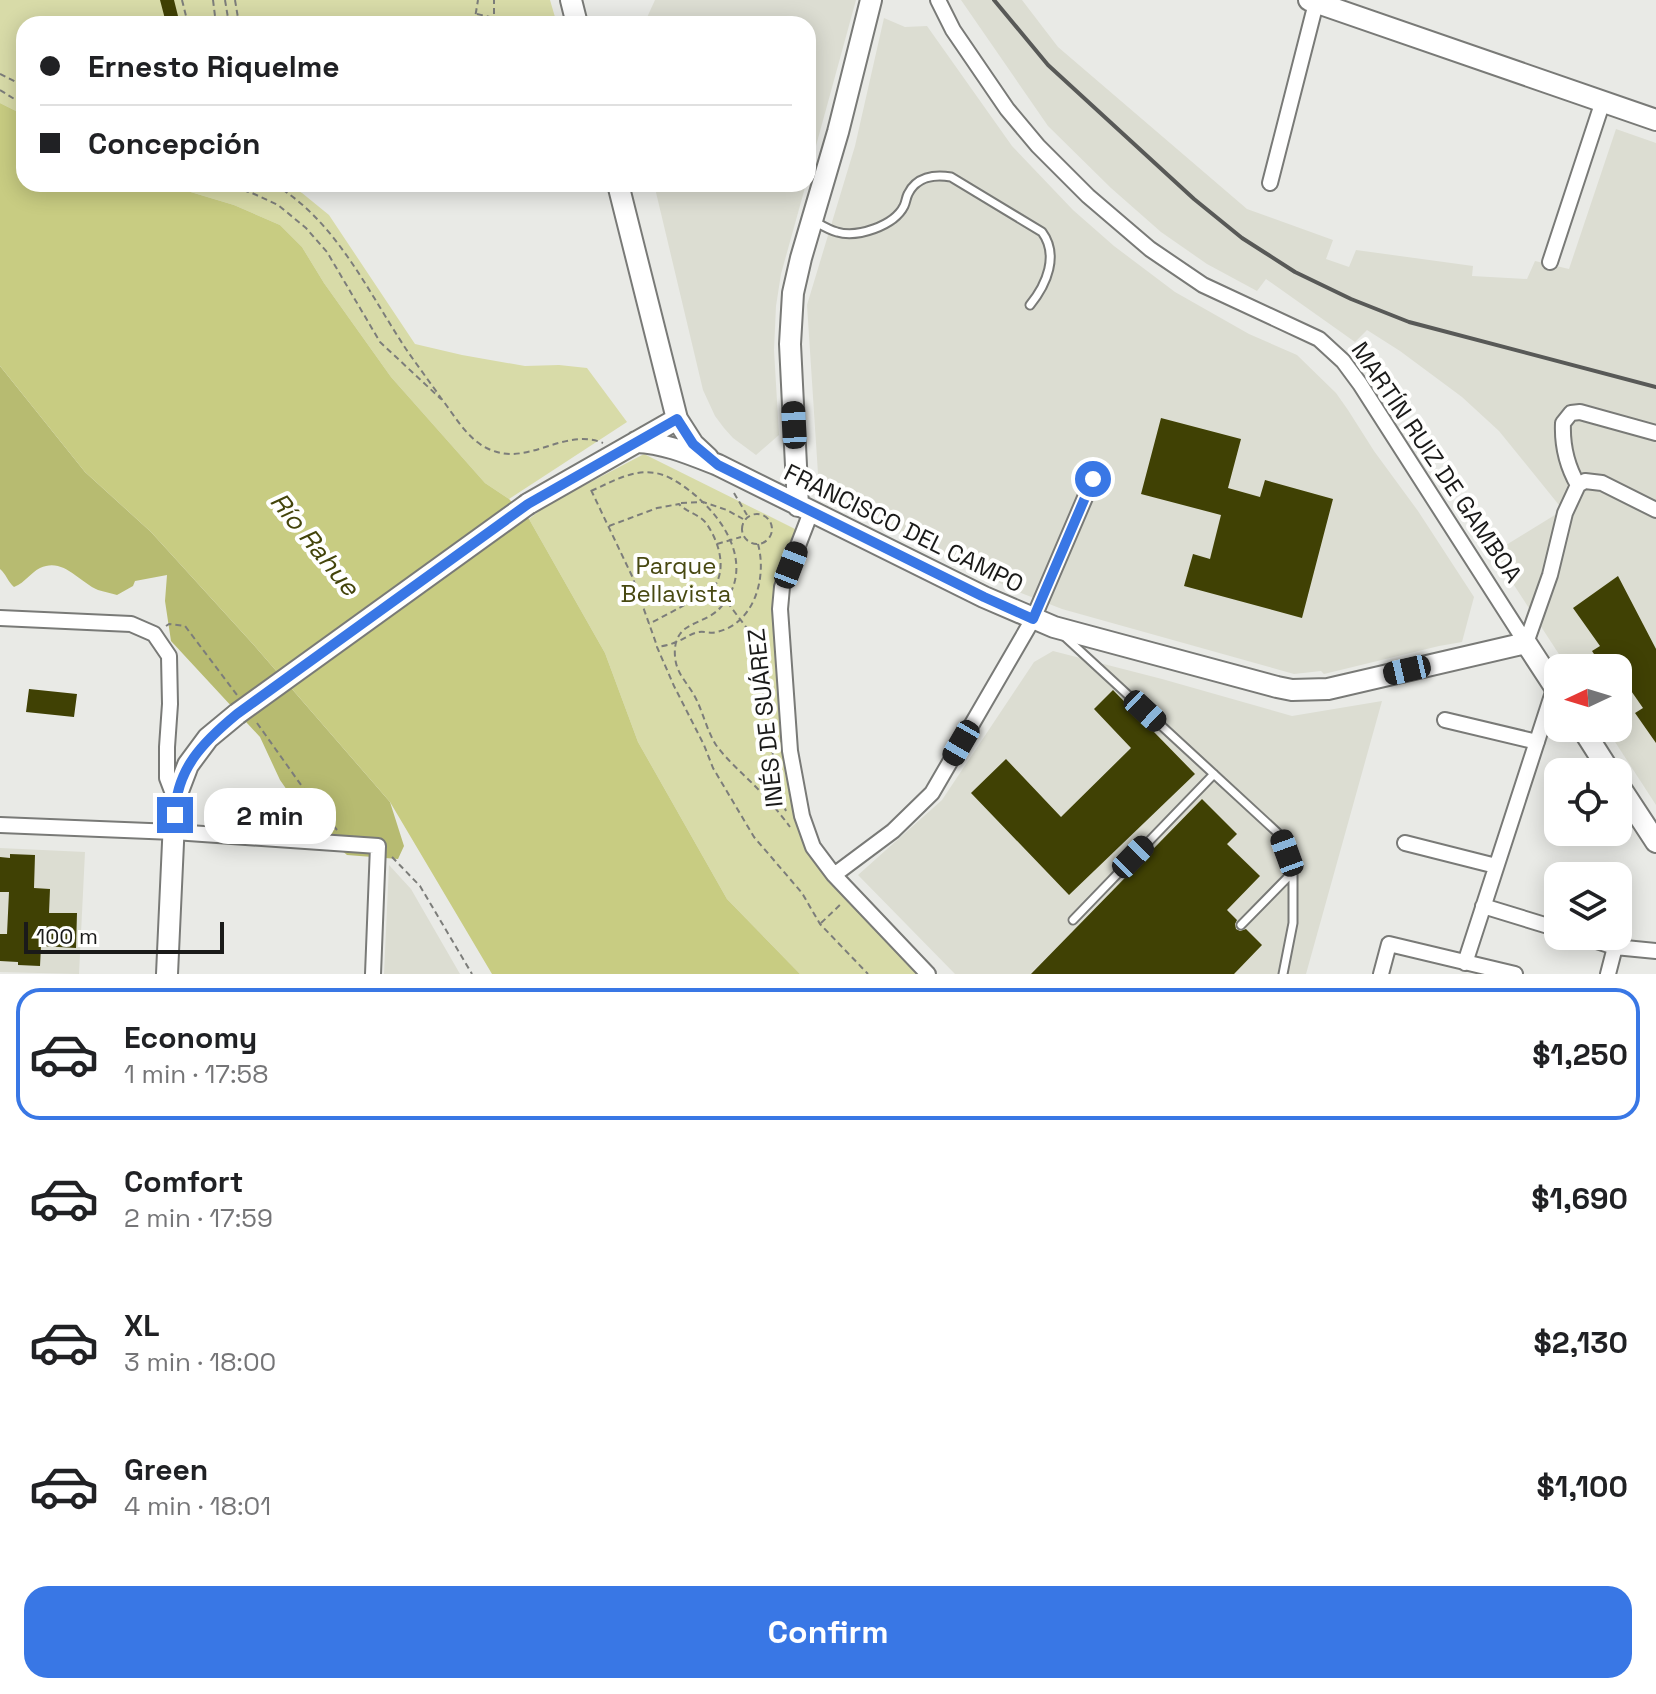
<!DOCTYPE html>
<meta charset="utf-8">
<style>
body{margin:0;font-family:"Space Grotesk",sans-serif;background:#f6f6f6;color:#202124;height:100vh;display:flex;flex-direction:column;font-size:30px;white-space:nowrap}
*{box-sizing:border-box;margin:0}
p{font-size:26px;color:#757577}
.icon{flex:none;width:44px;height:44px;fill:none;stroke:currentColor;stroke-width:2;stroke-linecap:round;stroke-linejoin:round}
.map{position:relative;height:974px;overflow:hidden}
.drawer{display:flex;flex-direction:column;background:#fff;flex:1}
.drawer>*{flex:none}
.top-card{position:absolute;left:16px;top:16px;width:800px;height:176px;border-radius:24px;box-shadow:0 4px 20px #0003;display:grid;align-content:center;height:176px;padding:0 24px;background:#fff}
.needle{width:52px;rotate:266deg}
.fabs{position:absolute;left:1544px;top:654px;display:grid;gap:16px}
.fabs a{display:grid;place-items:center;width:88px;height:88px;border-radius:16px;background:#fff;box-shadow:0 4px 20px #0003;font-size:40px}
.scale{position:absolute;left:24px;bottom:20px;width:200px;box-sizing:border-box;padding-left:8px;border:4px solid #1a1a19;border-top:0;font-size:22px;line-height:28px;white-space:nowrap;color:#1a1a19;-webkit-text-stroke:6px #fffffe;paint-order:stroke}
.end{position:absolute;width:36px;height:36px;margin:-18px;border:10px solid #3977e5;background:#fff;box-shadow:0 0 0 4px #fff}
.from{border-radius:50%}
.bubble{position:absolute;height:56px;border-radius:24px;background:#fff;box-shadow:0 4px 20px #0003;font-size:26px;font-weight:700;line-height:56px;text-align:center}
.car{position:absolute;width:24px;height:48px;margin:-24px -12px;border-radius:10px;box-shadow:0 0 6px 2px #0007;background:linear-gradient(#222 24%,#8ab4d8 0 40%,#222 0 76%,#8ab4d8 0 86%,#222 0)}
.top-card b{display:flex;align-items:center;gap:28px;height:76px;font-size:30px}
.top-card b+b{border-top:2px solid #e0e0e0}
.top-card i{width:20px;height:20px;background:#202124}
ul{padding:14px 0 0;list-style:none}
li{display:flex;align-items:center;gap:24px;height:132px;margin:0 16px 12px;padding:0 8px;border:4px solid transparent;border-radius:24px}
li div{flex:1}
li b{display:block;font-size:30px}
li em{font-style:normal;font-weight:700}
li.current{border-color:#3977e5}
li>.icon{width:72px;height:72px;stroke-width:1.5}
.cta{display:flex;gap:16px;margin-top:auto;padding:16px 24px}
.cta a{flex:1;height:92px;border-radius:24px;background:#3977e5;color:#fff;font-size:32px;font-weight:700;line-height:92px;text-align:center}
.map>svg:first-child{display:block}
.built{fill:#dcddd2}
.green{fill:#d8dba8}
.forest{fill:#b7bb71}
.water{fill:#c8cc82}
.building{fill:#404104}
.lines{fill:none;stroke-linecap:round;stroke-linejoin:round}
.lane-casing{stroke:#797a77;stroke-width:11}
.street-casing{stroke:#797a77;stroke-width:18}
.secondary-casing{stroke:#797a77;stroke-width:24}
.path{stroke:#7c7d7a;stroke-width:2;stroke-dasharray:6 4;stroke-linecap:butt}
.lane{stroke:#fff;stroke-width:7}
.street{stroke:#fff;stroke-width:14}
.secondary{stroke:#fff;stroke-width:20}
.rail{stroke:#585957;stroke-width:4}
.secondary-bridge-casing{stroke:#797a77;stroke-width:24;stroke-linecap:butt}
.secondary-bridge{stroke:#fff;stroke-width:20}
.route{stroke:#3977e5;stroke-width:10}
.labels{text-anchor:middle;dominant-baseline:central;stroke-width:8;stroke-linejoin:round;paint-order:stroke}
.street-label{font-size:24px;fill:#1a1a19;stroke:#fffffe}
.park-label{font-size:24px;fill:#484911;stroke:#fffffe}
.water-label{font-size:26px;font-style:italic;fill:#43440a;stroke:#fffffe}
</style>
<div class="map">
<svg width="1656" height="974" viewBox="0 0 1656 974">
<rect width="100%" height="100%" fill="#e9eae6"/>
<path class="built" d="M655,0H856L808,175V24H644Z
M961,0H1022L1058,47L1247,209L1333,240L1326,259L1349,267L1356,250L1473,266L1472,276L1527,279L1535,261L1569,269L1616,129L1656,143V805L1606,728H1618V668H1568L1493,553L1563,510L1499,431L1462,397L1400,351L1367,330L1355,342L1266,279L1257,291L1207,264L1161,232L1111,188L1048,126Z
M884,18L905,27L927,26L1012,146L1073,210L1114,246L1175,292L1249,334L1297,355L1336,393L1348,410L1374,451L1418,511L1474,597L1462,642L1439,646L1324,674L1321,671L1294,674L1062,609L1016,591L824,497L819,489L807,305L855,146Z
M654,184H806L781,274L776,306L774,350L779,435L756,455L733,438L724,428L715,416L703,390Z
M1053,651L1162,679L1292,716L1382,701L1306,974H955L858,875L942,800L1034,662Z
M0,848L85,852L79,974L0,972Z
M389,865L411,889L460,974H384Z"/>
<path class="green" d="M0,0H550L557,24H24V115L0,103Z
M164,184H285L302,193L329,215L415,344L462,355L525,366L559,365L587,368L627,422L509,499L485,483L391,377L324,283L302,247L280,225L234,205Z
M644,454L799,531L774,591L773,606L799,820L923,974H800L727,899L638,742L605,653L529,519L547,505Z"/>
<path class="forest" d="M0,366L85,472L151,532L252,643L390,802L404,846L398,859L347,855L310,823L280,780L260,737L171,641L165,601L167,575L135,581L133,586L117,595C111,593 104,592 98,590C78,581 63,557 40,568C30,573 26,582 14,587C8,582 6,574 0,569Z"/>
<path class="water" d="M0,103L24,115V184H164L234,205L280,225L302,247L324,283L391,377L485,483L509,499L529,519L605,653L638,742L727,899L800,974H492L390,802L252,643L151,532L85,472L0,366Z"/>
<path class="building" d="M160,0H174L178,16L165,19Z
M1161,418L1241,439L1228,488L1260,497L1265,480L1333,499L1302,618L1184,586L1193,554L1210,559L1221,515L1141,494Z
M1618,576L1656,649V743L1635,713L1643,708L1618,672V668H1603L1592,651L1600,646L1573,608Z
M29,689L77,694L74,717L26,712Z
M1113,690L1195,774L1069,895L971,793L1006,759L1061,817L1131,748L1094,709Z
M1202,799L1237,834L1227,844L1260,876L1227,910L1237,920L1235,924L1236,929L1240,931L1246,929L1262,945L1234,974H1031Z
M10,854L35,855L34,888L50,889L49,913H77L76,948L41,946L40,966L18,965V962L0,961V934H7L9,892H0V857L10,858Z"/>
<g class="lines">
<g class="lane-casing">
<path id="lane" d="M814,221C821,225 829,230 837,232C857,238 894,226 904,206C906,202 906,198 908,194C916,177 934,174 951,177L1042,232C1059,255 1047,284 1030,305
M1064,636L1280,835L1293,872V923L1283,974
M1073,920L1214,774
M1241,925L1293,872"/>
</g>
<g class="street-casing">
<path id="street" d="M938,0L953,30L1007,109L1038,146L1088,196L1150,249L1203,285L1319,339L1343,361L1360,384L1526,643
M1270,183L1316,3
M1550,262L1603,101
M1578,485C1567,466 1562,446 1563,423L1571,413L1580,412L1656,433
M811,512L782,587L780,609L790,751L802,816L813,847L834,875L928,974
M0,618L131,624L154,634L169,656L170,704L167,747V778L175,799
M1526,643L1550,575L1565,513L1578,485L1585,481L1602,483L1656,510
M1445,720L1537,742
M0,825L174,832L378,846L373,974
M1405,843L1496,866
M834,875L893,831L932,793L1033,619L1093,479
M1483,906L1558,929
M1581,936L1615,947L1656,951
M1465,963L1555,686
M1381,974L1389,944L1515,974
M1608,974L1615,947"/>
</g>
<g class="secondary-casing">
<path id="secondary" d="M571,0L577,24
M1309,0L1656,120
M618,184L677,419L693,444L708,458
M636,442C665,443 690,454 718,465L984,597L1054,627L1277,687L1292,690L1328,689L1526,643L1558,692
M528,504L677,419
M798,506L790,344L793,293L801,258L838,132L871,0
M1582,728L1610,772
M1618,784L1656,842
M167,974L175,799L188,765L208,738L237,714"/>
</g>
<path class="path" d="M182,0L188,24
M213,0L216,24
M225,0L229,24
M235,0L239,24
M477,14L494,18
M474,24L478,0
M494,24V0
M0,74L24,86
M0,90L24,105
M224,184L252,193L278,205L306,228L327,252L380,342L441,399
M274,184C336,221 367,290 406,349C417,365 429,381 441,398C455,416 468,441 491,450C530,466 564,427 603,443
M591,490L632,576L657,646
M591,491C618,479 643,463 672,479C715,503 762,562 720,608C708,621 687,623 680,634C674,642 674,654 676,663C679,676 688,684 694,695C703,711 706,729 716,745C727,760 741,772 754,785C767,798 779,812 790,827
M734,493L747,515
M681,503L703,502L727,510L743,519
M742 529a15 15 0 1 1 30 0a15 15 0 1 1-30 0Z
M609,526L657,508L679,504C686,512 699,514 706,523C720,543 728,572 711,591L649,624
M717,544L741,537
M758,544C767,577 755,623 717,632C711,634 705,631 699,632C691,633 683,640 676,642C670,645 663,646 657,647L674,686L704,745L713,768L754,837L802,893L820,924L868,974
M715,586L755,639L760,652L763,673V707L770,732L778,793L786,811
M166,626L169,624L185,626L237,695
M257,723L311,799L337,830
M392,857L420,886L472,974
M821,923L842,903"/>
<use href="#lane" class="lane"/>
<use href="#street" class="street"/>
<use href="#secondary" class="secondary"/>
<path class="rail" d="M994,0L1048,65L1194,199L1242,238L1295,272L1351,299L1409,322L1656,387"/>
<g class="secondary-bridge-casing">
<path id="secondary-bridge" d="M237,714L528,504"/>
</g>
<use href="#secondary-bridge" class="secondary-bridge"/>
</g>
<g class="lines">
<path class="route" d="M175,815C176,769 203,742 237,714L528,504L677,419L693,444L718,465L984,597L1033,619L1093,479"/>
</g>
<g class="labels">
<g class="street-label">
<text transform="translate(1437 462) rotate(56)">MARTÍN RUIZ DE GAMBOA</text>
<text transform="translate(904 528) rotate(26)">FRANCISCO DEL CAMPO</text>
<text transform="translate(765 718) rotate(-96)">INÉS DE SUÁREZ</text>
</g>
<g class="park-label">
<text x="676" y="565">Parque<tspan x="676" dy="28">Bellavista</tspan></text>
</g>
<g class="water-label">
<text transform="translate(315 544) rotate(51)">Río Rahue</text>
</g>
</g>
</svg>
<div class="fabs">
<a><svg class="needle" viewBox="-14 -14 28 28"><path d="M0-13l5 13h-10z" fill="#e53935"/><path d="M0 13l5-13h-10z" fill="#757577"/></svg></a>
<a><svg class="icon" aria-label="locate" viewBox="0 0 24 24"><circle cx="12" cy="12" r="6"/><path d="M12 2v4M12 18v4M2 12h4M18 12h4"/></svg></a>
<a><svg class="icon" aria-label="layers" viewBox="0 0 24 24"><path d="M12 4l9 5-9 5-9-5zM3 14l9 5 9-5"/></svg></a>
</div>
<div class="scale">100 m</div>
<i class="end from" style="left:1093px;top:479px"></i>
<i class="end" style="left:175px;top:815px"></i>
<div class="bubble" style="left:204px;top:788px;width:132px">2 min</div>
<i class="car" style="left:794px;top:425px;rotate:357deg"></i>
<i class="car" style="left:791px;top:565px;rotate:21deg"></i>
<i class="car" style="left:1407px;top:670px;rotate:257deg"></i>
<i class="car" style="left:1145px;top:711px;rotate:133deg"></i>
<i class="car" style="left:961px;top:743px;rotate:210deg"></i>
<i class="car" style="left:1287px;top:853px;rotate:340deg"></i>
<i class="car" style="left:1133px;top:857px;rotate:44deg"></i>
<div class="top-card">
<b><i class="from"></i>Ernesto Riquelme</b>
<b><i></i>Concepción</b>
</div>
</div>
<section class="drawer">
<ul>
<li class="current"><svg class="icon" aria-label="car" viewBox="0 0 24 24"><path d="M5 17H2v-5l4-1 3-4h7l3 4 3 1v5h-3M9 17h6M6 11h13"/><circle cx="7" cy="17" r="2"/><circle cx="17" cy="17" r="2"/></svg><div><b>Economy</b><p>1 min · 17:58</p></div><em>$1,250</em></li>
<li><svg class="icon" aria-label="car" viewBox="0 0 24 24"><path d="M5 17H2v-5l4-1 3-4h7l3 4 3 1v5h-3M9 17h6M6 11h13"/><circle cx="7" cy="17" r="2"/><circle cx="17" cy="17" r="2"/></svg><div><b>Comfort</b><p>2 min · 17:59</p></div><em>$1,690</em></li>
<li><svg class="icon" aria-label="car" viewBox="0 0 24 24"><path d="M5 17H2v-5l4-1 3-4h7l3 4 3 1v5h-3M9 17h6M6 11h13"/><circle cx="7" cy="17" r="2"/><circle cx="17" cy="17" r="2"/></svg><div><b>XL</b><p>3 min · 18:00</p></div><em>$2,130</em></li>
<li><svg class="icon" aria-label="car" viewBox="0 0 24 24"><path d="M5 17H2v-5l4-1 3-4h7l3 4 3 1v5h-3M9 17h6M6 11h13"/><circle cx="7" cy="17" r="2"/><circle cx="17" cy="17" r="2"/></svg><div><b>Green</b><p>4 min · 18:01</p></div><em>$1,100</em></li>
</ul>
<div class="cta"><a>Confirm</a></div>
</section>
